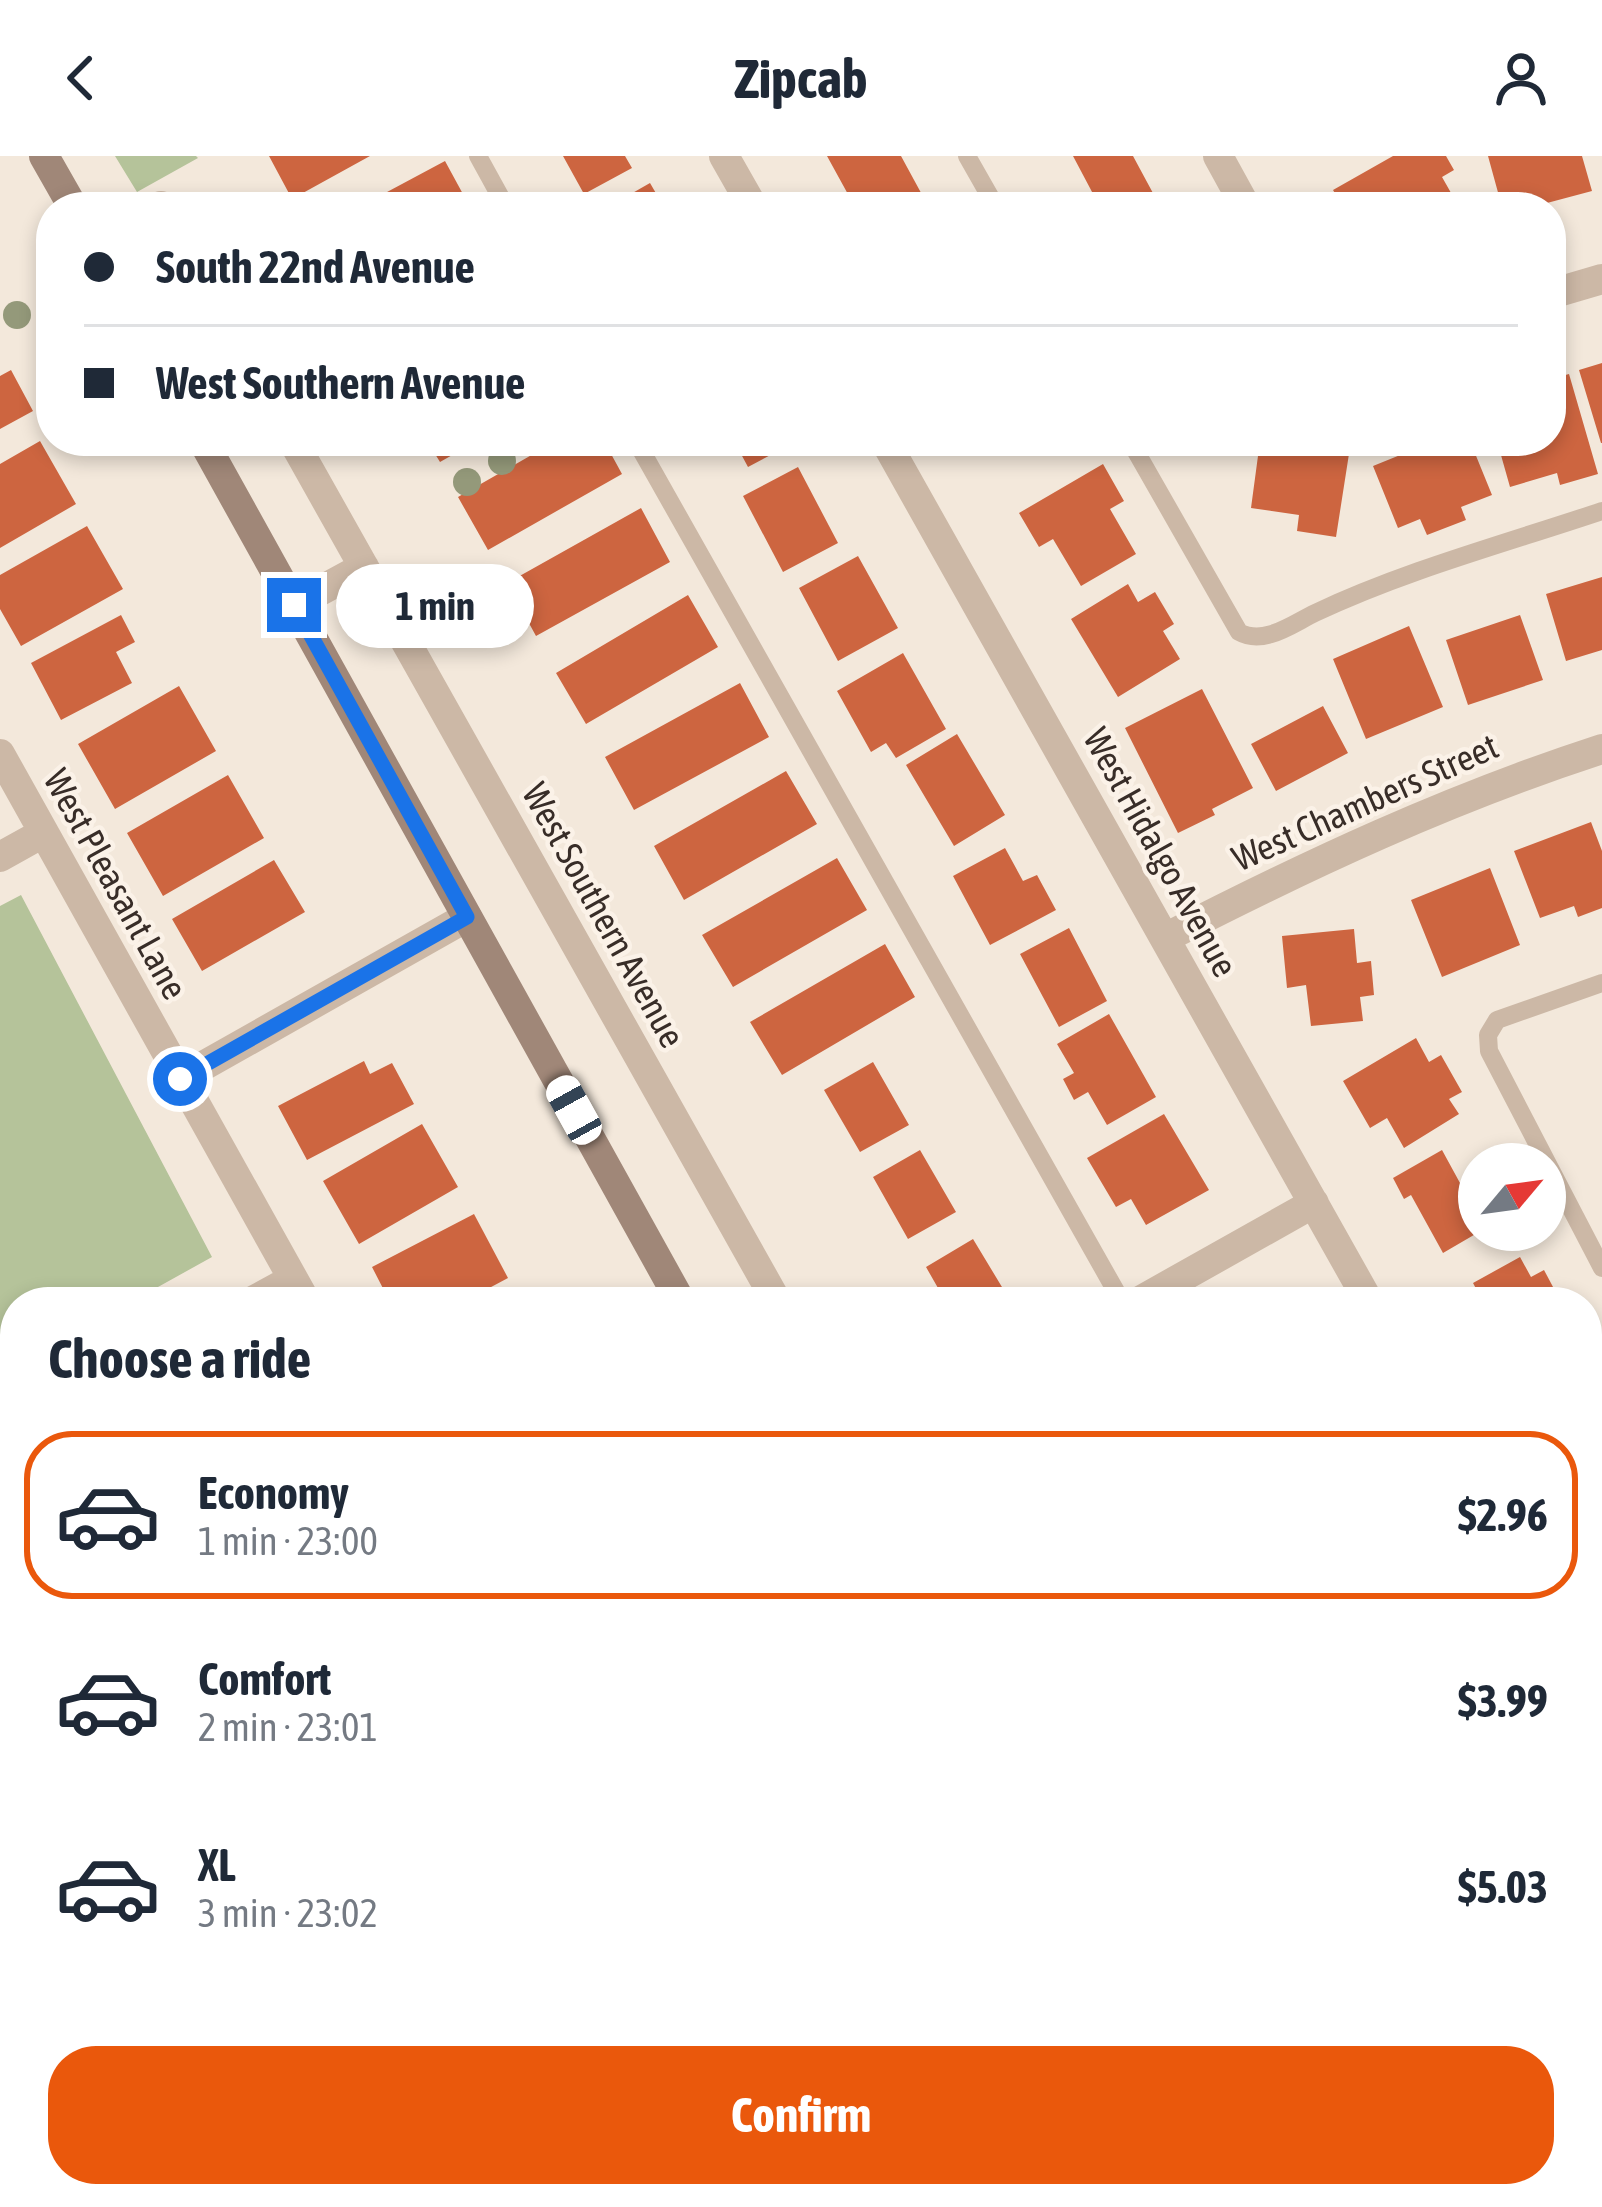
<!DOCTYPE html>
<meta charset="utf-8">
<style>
body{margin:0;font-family:"Asap Condensed",sans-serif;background:#f2f2f3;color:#1f2937;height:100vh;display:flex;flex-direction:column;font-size:45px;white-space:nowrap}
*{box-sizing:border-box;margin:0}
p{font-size:39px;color:#747a83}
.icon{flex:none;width:66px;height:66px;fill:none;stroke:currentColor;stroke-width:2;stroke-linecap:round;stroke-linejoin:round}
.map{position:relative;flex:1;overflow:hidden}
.details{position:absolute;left:0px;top:1131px;width:1602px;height:921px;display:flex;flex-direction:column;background:#fff;border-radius:48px 48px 0 0;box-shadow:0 6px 18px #0003}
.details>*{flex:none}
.banner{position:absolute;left:36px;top:36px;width:1530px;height:264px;border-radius:48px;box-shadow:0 6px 18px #0003;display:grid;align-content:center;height:264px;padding:0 48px;background:#fff}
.needle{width:78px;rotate:61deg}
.controls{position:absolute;left:1458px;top:987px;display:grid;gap:24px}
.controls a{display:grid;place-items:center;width:108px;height:108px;border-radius:50%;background:#fff;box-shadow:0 6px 18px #0003;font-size:60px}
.end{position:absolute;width:54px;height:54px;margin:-27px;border:15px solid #1a73e8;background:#fff;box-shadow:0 0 0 6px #fff}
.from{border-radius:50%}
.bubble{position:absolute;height:84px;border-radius:42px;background:#fff;box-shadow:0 6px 18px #0003;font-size:39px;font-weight:700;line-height:84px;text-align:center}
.car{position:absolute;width:36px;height:72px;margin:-36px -18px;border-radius:15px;box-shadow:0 0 9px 3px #0007;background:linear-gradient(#fff 24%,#345 0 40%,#fff 0 76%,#345 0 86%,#fff 0)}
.banner b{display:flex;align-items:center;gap:42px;height:114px;font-size:45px}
.banner b+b{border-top:3px solid #e0e1e3}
.banner i{width:30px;height:30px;background:#1f2937}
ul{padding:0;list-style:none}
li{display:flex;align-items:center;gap:36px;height:168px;margin:0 24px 18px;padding:0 24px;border:6px solid transparent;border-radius:48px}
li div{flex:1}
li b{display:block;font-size:45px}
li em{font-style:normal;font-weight:700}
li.on{border-color:#ea580c}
li>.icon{width:108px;height:108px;stroke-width:1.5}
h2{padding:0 48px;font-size:54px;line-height:144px}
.primary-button{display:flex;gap:24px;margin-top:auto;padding:24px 48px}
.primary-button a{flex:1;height:138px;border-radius:48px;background:#ea580c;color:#fff;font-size:48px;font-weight:700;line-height:138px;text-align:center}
header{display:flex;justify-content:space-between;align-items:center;height:156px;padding:0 48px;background:#fff;font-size:54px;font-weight:700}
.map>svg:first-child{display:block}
.green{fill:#b5c39a}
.building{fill:#cd6540}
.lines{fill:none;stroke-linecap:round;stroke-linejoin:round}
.service{stroke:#ccb8a6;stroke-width:18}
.minor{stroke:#ccb8a6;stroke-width:30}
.secondary{stroke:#a08778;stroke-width:30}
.tree{fill:#94997a}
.route{stroke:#1a73e8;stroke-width:15}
.labels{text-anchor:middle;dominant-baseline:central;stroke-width:9;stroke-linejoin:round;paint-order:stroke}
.street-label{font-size:36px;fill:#382d28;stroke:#fbf2e8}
</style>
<header><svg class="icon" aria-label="back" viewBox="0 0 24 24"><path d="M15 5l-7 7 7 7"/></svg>Zipcab<svg class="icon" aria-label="person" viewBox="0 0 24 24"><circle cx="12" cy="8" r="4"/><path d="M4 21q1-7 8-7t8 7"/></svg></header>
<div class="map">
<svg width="1602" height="2051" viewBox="0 0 1602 2051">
<rect width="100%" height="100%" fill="#f3e8db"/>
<path class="green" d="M115,0H196L198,2L137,36Z
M21,739L212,1101L131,1146H15V1211L0,1219V750Z"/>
<path class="building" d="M269,0H370L292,43Z
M563,0H625L632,12L584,38Z
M827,0H901L926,46L917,51H855Z
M1073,0H1133L1154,39L1130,51H1100Z
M1393,0H1446L1454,14L1442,21L1459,51H1343L1333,34Z
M1488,0H1582L1592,35L1547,47L1548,51H1502Z
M445,5L470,51H359Z
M650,27L664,51H608Z
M1602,207V287H1601L1579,214Z
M11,214L33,255L0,273V220Z
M1569,218L1598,318L1560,329L1557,317L1510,331L1497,285H1551V223Z
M40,285L76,348L0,392V308Z
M427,285H477L440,306Z
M556,285H604L622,318L488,394L458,341Z
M734,285H797L748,311Z
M1260,285H1351L1336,381L1297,375L1299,359L1251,352Z
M1417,285H1470L1492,339L1461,351L1466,364L1427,379L1420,363L1398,372L1373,310L1420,291Z
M1103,308L1124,345L1110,353L1136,398L1081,430L1053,383L1039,391L1019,357Z
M798,311L838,387L783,416L743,340Z
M641,352L670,406L536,480L507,427Z
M87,370L123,433L21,490L0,453V419Z
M858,400L898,472L838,505L799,432Z
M1602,421V494L1566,505L1546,438Z
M1128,428L1138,446L1155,436L1174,468L1163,475L1180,503L1118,541L1071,463Z
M688,439L718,491L586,568L556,517Z
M121,459L135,486L116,496L132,527L61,564L31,507Z
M1520,459L1543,524L1468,549L1446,484Z
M1409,470L1443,551L1366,583L1333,503Z
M903,497L946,573L896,602L886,587L871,596L837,535Z
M740,527L769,581L634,654L605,601Z
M179,530L216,595L115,653L78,588Z
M1202,533L1253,632L1212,653L1215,659L1178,677L1125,572Z
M1323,550L1348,597L1276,635L1251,588Z
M957,578L1005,659L954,690L906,609Z
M786,615L817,668L684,744L654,690Z
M228,619L264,682L163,740L127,677Z
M1591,666L1602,695V752L1578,761L1574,750L1540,762L1514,695Z
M1005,692L1023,725L1037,719L1056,754L990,789L953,720Z
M837,702L867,754L733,831L702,779Z
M274,704L305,756L202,815L172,763Z
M1490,712L1520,789L1442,821L1411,744Z
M1069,772L1107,845L1059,871L1020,798Z
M1354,773L1357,807L1371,805L1374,839L1360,841L1363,865L1311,870L1306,829L1287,832L1282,780Z
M885,788L915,841L782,919L750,866Z
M1109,858L1156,941L1107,969L1088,936L1074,944L1063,923L1074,917L1057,888Z
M1416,882L1429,906L1441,899L1462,936L1449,943L1459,958L1404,992L1387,962L1370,972L1343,925Z
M364,905L370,918L392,907L414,948L307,1004L278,950Z
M873,906L909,969L860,996L824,934Z
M1164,958L1209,1034L1146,1069L1131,1043L1116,1051L1087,1002Z
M422,968L458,1031L359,1088L323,1025Z
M920,994L956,1056L908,1083L873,1021Z
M1442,994L1472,1049L1479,1045V1076L1443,1097L1411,1039L1404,1043L1393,1022Z
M474,1058L508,1122L463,1146H390L372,1111Z
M973,1083L1008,1141L1000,1146H946L926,1111Z
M1520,1101L1531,1121L1544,1114L1561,1146H1483L1473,1127Z
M1587,1208L1602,1236V1313L1587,1321Z
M1602,1340V1399L1587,1373V1348Z
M15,1355V1426L12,1428L0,1408V1363Z
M0,1694L15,1720V1747L0,1756Z
M10,1794L15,1795V1868L0,1876V1799Z
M15,1888V1935L2,1942L0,1896Z
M1602,1895V1924L1587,1933V1904Z
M189,2037H227L235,2051H173L171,2047Z
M244,2037H321L329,2051H252Z
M620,2037H708L716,2051H623L616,2039Z
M752,2037H824L832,2051H760Z
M870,2037H930L933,2042L917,2051H871L865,2040Z
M1428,2037H1472L1480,2051H1403Z"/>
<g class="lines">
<path class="service" d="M478,0L506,51
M967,0L996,51
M636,285L1122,1146
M1130,285L1239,476C1264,490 1292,468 1315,457C1406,414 1507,387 1602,355
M1602,827L1497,864L1488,879L1489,895L1602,1112
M1587,1854L1602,1845
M1587,1962L1602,1949
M1564,2037L1568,2051"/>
<path class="minor" d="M724,0L753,51
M1218,0L1246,51
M161,50L162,51
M1551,138L1602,123
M293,285L777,1146
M885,285L1369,1146
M294,449L364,411
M0,598L306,1146
M0,701L43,677
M1165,782C1309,708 1448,643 1602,593
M180,923L467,761
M251,1146L293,1123
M1138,1146L1314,1047
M0,1286L15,1278
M1587,1537L1602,1564
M0,1555L15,1582
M1587,1595L1602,1591
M1278,2037L1286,2051
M0,2051L24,2037
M1140,2051L1164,2037"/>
<path class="secondary" d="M44,0L73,51
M203,285L681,1146
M1187,2037L1195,2051"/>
</g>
<g class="tree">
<circle cx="17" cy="159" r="14"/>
<circle cx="502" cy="305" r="14"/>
<circle cx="467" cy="326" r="14"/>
</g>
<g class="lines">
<path class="route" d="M180,923L467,761L294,449"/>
</g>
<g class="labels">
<g class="street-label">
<text transform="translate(1365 646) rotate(-24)">West Chambers Street</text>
<text transform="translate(1161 696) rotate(61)">West Hidalgo Avenue</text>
<text transform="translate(116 728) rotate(61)">West Pleasant Lane</text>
<text transform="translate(604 759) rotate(61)">West Southern Avenue</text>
</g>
</g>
</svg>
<div class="controls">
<a><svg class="needle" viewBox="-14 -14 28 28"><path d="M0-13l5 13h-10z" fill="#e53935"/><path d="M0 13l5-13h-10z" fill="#747a83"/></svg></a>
</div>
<i class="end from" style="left:180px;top:923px"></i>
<i class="end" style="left:294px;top:449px"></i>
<div class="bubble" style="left:336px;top:408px;width:198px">1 min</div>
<i class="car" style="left:574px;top:954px;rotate:331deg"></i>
<div class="banner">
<b><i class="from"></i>South 22nd Avenue</b>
<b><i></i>West Southern Avenue</b>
</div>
<section class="details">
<h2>Choose a ride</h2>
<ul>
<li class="on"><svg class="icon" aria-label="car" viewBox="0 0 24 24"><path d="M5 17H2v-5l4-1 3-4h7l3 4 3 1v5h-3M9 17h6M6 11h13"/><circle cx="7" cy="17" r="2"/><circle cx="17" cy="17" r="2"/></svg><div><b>Economy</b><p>1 min · 23:00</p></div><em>$2.96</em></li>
<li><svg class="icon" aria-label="car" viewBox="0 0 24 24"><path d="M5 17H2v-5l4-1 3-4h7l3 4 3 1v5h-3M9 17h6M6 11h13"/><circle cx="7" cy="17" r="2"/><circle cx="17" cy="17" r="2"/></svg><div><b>Comfort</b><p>2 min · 23:01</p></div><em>$3.99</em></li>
<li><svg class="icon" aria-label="car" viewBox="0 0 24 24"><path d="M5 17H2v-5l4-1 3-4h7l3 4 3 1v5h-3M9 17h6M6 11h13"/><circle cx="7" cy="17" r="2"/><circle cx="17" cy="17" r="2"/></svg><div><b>XL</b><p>3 min · 23:02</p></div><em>$5.03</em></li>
</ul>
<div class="primary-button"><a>Confirm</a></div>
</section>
</div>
